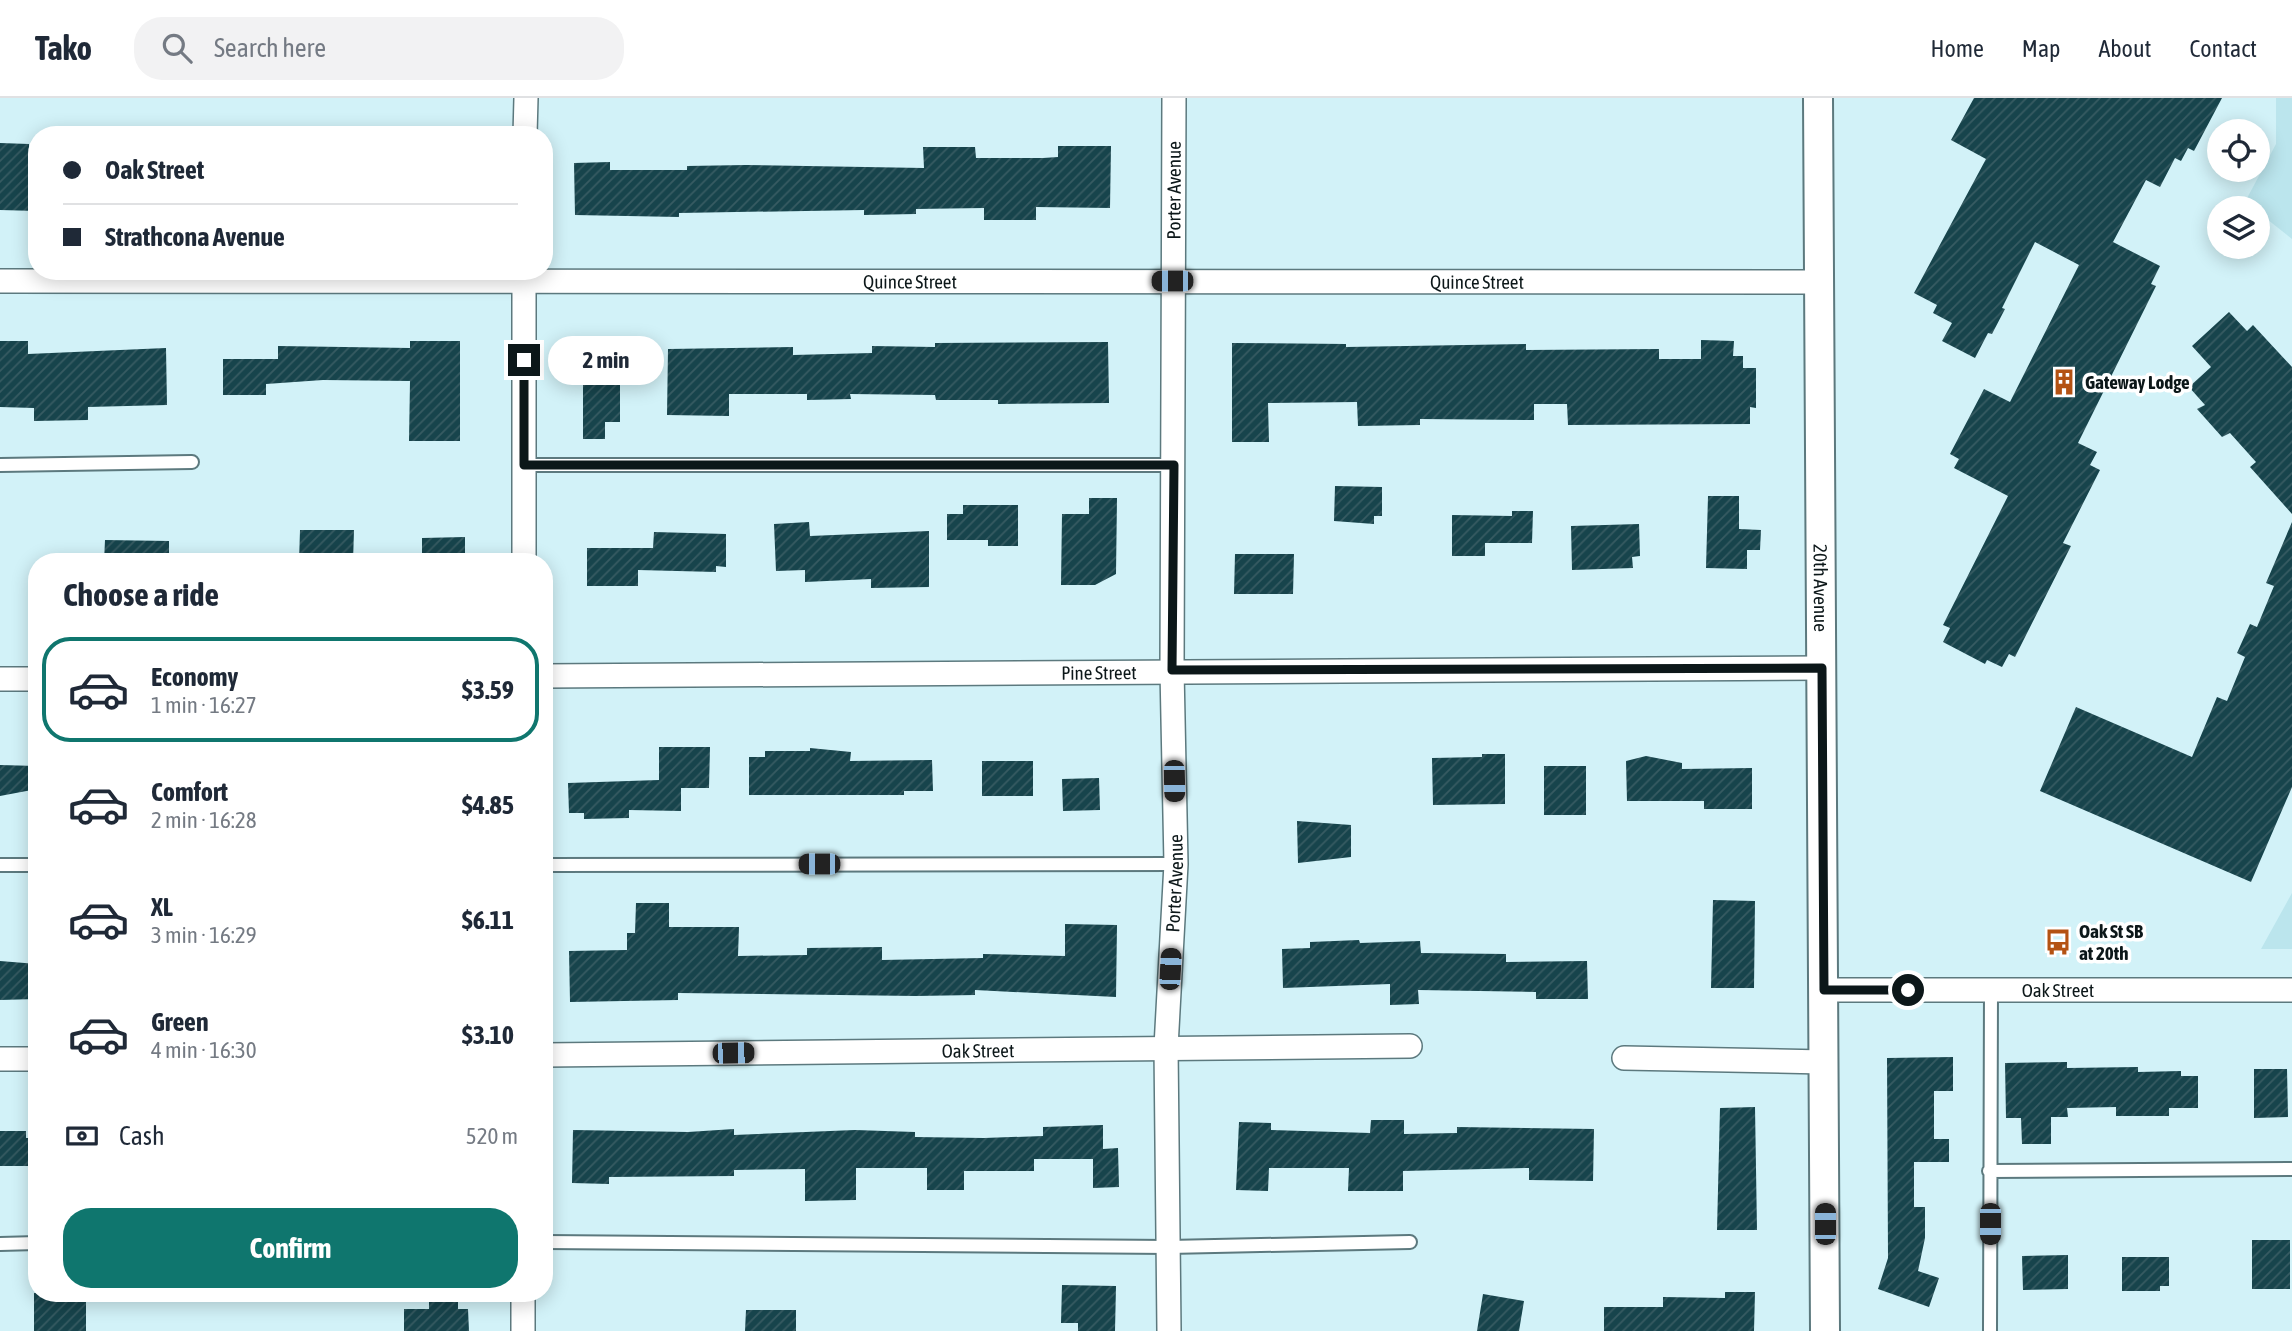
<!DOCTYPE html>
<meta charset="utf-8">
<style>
body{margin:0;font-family:"Asap Condensed",sans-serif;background:#f2f2f3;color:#1f2937;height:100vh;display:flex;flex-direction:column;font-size:26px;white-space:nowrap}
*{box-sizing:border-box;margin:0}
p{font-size:23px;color:#747a83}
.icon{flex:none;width:38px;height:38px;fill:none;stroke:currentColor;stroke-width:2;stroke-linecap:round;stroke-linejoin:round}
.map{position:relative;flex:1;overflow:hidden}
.sheet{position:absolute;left:28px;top:455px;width:525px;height:749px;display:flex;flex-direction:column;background:#fff;border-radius:28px;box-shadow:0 4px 18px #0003}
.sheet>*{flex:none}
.guide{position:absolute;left:28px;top:28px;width:525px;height:154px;border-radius:28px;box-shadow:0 4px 18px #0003;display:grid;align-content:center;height:154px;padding:0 35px;background:#fff}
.tools{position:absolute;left:2207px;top:21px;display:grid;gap:14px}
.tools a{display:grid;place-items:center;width:63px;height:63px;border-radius:50%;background:#fff;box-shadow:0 4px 18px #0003;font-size:35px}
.end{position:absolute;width:32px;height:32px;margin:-16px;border:9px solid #0c1719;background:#fff;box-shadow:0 0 0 4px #fff}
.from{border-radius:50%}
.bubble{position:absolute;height:49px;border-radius:24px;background:#fff;box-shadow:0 4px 18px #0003;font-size:23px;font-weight:700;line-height:49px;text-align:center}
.car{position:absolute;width:21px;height:42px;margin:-21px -10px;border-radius:9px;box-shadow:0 0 5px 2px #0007;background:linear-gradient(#222 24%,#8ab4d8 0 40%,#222 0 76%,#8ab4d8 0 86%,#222 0)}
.guide b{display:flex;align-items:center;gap:24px;height:66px;font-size:26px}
.guide b+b{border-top:2px solid #e0e1e3}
.guide i{width:18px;height:18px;background:#1f2937}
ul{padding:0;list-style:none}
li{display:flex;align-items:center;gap:21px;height:105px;margin:0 14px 10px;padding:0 21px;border:4px solid transparent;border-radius:28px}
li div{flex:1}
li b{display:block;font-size:26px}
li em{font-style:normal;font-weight:700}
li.current{border-color:#0f766e}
li>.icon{width:63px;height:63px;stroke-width:1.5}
h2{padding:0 35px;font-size:32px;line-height:84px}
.pay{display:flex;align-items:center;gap:18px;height:77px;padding:0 35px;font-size:26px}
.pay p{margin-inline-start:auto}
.action{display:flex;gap:14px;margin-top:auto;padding:14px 35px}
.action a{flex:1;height:80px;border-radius:28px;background:#0f766e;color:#fff;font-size:28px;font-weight:700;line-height:80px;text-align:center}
header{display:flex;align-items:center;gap:42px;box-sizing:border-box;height:98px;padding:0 35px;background:#fff;border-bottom:2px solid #e0e1e3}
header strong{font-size:33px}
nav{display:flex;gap:38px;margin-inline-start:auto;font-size:24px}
.search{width:490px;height:63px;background:#f2f2f3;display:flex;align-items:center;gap:18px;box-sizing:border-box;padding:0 24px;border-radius:28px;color:#747a83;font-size:26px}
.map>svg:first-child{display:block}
.built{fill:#bbe5ed}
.building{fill:url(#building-hatch)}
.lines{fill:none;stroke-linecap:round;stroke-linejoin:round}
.service-casing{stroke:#5c797e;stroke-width:16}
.minor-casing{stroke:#5c797e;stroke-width:26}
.tertiary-casing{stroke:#5c797e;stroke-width:32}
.service{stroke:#fff;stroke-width:12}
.minor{stroke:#fff;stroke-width:23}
.tertiary{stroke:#fff;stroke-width:28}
.route{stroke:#0c1719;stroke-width:9}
.labels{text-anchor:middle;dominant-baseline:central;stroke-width:7;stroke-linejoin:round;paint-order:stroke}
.street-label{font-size:19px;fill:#0c1719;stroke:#fff}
.poi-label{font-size:19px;font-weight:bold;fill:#0c1719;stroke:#fff;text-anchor:start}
</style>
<header>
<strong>Tako</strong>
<div class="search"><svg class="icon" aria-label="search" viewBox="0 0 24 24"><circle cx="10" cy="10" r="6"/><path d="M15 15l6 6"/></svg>Search here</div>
<nav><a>Home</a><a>Map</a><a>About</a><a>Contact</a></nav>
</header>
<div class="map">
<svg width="2292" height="1233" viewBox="0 0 2292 1233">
<defs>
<pattern id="building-hatch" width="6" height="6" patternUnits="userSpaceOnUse" patternTransform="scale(1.75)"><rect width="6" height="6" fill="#17444c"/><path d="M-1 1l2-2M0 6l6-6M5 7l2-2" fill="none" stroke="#375b62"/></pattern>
</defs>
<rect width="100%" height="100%" fill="#d2f2f8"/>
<path class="built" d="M2276,0H2292V141L2258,114V110L2245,104L2276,46Z
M2292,795V851H2261Z"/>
<path class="building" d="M1974,0H2222L2194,53L2188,50L2181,63L2175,60L2160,89L2146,82L2113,144L2160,168L2151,186L2156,188L2078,345L2097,354L2090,367L2100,372L2063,445L2071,448L2015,559L2009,556L2002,569L1987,562L1985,566L1943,544L1950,530L1943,527L2008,398L1954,370L1959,361L1950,356L1984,291L2010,304L2079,167L2035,144L2002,210L2005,211L1992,236L1988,235L1975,260L1942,243L1952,225L1933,215L1937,207L1914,195L1986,61L1951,42Z
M0,45L29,46V58H37V113L0,112Z
M1058,48H1111L1110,110L1036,109V122H984V110L916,111V116L864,117V112L679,115V119L575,117L574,65L610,64V72H687V68L746,67L924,70L923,49H975L976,60H1043L1058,59Z
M2229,214L2247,233L2253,227L2292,269V416L2250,369L2256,364L2230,335L2222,339L2197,311L2205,307L2189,289L2211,269L2192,248Z
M1701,242L1734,243L1733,258H1743V270H1756V310L1750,309V326L1568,327L1567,306H1534V322L1420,321V327L1358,328L1357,304L1268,305L1269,344H1232V245L1346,246V249L1526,246V252L1659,251V261H1701Z
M0,243H28V256L166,250L167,307L88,309V322L34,323V310L0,309Z
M410,243H460V343H409L410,283L323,282L266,286V297H223V261H278V248L410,250Z
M1108,244L1109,305L998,306V302H936L935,297L850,296L851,301L807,302V296H729V318L667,317L668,251L793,249V257L872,255V248L935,249V245Z
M583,258H620V324H605V341H583Z
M1335,388L1382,389V418H1374V426L1334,423Z
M1708,398H1739V431L1761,432L1760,452H1747V471L1706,470Z
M1089,400H1117L1116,476L1095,487H1061L1062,416H1089Z
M963,407H1018V448H988V442H947V416H963Z
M1512,413H1533L1532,445H1485V458H1452V417L1512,418Z
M809,424L810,438L929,433V489L871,490V481L805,484V472L776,473L774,426Z
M2292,424V689L2251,784L2040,693L2076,609L2192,659L2217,599L2227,603L2245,559L2237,555L2250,526L2257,529L2274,488L2266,485Z
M1639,426L1640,458L1632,459L1633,470L1572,472L1571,428Z
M300,432H354L353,464H299Z
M654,434L726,436V469L716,468V474L638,472V488H587V450H653Z
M465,439V464H422V440Z
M105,442L169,443V464H104Z
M1235,456H1294L1293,496H1234Z
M659,649H710L709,690H681V713L629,712V720L584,721V715H569L568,685L659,682Z
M810,650L851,654L850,663L932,662L933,693H904V697H749V659H765V653H810Z
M1482,656H1505V706L1433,707L1432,660L1482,659Z
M1646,658L1682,665V671L1752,670V711H1704V703H1627L1626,663Z
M982,663H1033V698H982Z
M0,667L37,668V691L0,698Z
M1544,668H1586V717H1544Z
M1099,680L1100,712L1063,713L1062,681Z
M1297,723L1351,727V759L1298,765Z
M1713,802L1755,803L1754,890H1711Z
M636,805H669V829H739L738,858L807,857V850L882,849V862L983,860V856L1065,858V826L1117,827L1116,899L975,892V897L916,898L678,895V902L570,904L569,853L627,852V835H635Z
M1359,842L1360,845L1420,843L1421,855L1506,856V864L1587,863L1588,901H1536V894L1418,892L1419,906L1390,907V886L1283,890L1282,851L1310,850V844Z
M0,863L37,866V901L0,902Z
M1953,959V993H1934V1041H1949V1064H1914V1109H1925V1140L1918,1173L1939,1180L1929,1209L1878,1191L1888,1160L1887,960Z
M2067,964V970L2138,969V974L2181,973V978H2198V1010H2169V1018H2116V1009L2067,1010L2068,1019H2051V1046H2022L2021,1020H2006L2005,965Z
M2254,971H2287L2288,1019L2254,1020Z
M1755,1009L1757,1132H1717L1720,1010Z
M1371,1022H1404V1036L1457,1035V1029L1594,1031L1593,1083L1529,1082V1070L1403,1073V1093H1348L1349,1070H1269L1268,1093L1236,1092L1239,1024L1271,1025V1032L1370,1035Z
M1103,1027V1051L1118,1050L1119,1089L1093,1090V1061H1034V1073H964V1092H927V1070H856V1102L805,1103V1071L734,1072V1078L609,1079V1086L572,1085L573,1032L688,1034L734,1031V1037L855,1032L915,1034V1039L984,1040L1043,1038V1029Z
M0,1033H26V1040H37V1068H0Z
M2252,1142H2290V1191H2252Z
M2068,1157V1191L2023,1192L2022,1158Z
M2122,1159H2169V1188H2160V1193H2122Z
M1062,1187L1116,1188L1115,1233H1078V1225H1061Z
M1725,1194H1755L1754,1233H1604V1209H1663V1199L1725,1200Z
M34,1195H86V1233H34Z
M458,1196V1211H468L469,1233H404V1211H429V1197Z
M1483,1196L1524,1203L1519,1233H1477Z
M746,1212H796V1233H745Z"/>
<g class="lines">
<g class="service-casing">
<path id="service" d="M0,367L192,364
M524,367H1174
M0,767H37
M544,767L1176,766
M1989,1073L2292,1071
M544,1144L1169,1149L1410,1144
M0,1146L37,1145
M1990,1233L1991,892"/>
</g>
<g class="minor-casing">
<g id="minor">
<path d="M525,37L526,0"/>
<path id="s1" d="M0,183L1819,184"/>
<path d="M524,464V173"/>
<path id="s2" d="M544,578L1822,570"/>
<path d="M0,581H37"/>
<path id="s3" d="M1824,892H2292"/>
<path id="s4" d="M544,957L1410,948"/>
<path d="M1624,960L1824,964"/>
<path d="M0,961H37"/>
<path d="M523,1233V1195"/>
<path id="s5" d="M1169,1233L1166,949L1176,766L1172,572L1174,0"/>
</g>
</g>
<g class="tertiary-casing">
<g id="tertiary">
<path id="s6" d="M1818,0L1825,1233"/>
</g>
</g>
<use href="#service" class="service"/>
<use href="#minor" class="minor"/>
<use href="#tertiary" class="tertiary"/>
</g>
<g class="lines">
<path class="route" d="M524,262V367H1174L1172,572L1822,570L1824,892H1908"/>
</g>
<defs>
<g id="building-bare" transform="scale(2.1)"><path d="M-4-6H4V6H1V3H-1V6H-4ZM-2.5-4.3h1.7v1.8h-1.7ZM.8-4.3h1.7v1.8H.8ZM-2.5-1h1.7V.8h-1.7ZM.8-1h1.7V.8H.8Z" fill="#b45213" stroke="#fff" stroke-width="2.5" paint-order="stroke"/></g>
<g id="bus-bare" transform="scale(2.1)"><path d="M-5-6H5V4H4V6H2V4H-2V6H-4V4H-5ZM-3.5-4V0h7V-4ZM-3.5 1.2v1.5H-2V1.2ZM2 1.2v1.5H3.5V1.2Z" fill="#b45213" stroke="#fff" stroke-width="2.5" paint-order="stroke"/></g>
</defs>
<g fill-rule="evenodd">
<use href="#building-bare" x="2064" y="284"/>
<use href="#bus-bare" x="2058" y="844"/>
</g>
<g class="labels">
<g class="street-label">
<text stroke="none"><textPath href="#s5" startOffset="1141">Porter Avenue</textPath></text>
<text stroke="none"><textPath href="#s1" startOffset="910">Quince Street</textPath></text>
<text stroke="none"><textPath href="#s1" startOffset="1477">Quince Street</textPath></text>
<text stroke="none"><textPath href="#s6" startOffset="490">20th Avenue</textPath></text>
<text stroke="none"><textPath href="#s2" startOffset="555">Pine Street</textPath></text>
<text stroke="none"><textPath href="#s5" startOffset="448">Porter Avenue</textPath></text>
<text stroke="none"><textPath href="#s3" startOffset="234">Oak Street</textPath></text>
<text stroke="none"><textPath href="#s4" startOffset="434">Oak Street</textPath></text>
</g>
<g class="poi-label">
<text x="2085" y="284">Gateway Lodge</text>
<text x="2079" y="833">Oak St SB<tspan x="2079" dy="22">at 20th</tspan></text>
</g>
</g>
</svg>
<div class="tools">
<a><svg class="icon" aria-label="locate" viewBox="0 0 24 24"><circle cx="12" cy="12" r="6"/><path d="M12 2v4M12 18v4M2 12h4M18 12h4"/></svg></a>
<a><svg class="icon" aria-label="layers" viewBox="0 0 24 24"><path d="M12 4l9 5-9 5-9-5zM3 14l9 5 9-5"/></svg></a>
</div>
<i class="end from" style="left:1908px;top:892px"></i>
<i class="end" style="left:524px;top:262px"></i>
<div class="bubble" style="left:548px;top:238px;width:116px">2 min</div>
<i class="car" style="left:1172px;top:183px;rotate:270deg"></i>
<i class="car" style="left:1174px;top:683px;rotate:179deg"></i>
<i class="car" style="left:819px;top:766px;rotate:270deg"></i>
<i class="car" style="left:1170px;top:871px;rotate:3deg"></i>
<i class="car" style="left:733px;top:955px;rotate:89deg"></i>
<i class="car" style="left:1825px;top:1126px;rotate:0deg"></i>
<i class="car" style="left:1990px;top:1126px;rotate:180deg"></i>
<div class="guide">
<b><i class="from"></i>Oak Street</b>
<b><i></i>Strathcona Avenue</b>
</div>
<section class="sheet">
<h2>Choose a ride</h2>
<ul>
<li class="current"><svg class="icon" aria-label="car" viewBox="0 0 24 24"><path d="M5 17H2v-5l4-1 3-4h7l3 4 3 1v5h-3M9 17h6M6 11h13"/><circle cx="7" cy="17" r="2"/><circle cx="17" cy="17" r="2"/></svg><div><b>Economy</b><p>1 min · 16:27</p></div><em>$3.59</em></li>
<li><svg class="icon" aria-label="car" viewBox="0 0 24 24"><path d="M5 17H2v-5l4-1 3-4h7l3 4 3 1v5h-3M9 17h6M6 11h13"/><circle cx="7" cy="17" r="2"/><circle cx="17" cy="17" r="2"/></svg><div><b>Comfort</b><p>2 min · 16:28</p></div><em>$4.85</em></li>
<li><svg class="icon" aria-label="car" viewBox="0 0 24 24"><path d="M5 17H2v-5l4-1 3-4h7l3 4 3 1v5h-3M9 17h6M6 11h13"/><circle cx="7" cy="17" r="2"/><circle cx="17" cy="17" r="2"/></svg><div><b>XL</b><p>3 min · 16:29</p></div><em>$6.11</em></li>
<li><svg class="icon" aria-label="car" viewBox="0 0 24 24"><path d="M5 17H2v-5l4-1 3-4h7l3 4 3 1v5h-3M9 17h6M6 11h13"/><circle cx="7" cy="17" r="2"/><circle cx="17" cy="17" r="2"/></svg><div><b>Green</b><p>4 min · 16:30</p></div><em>$3.10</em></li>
</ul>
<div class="pay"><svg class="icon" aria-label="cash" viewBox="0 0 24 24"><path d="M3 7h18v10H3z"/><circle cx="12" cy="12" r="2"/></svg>Cash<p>520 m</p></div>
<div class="action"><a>Confirm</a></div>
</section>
</div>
